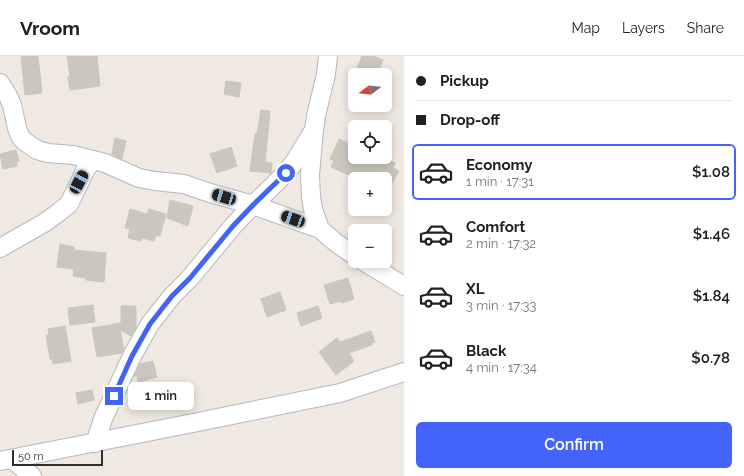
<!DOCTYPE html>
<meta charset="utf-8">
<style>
body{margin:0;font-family:Raleway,sans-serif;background:#f2f2f2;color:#202124;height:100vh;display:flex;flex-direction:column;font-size:15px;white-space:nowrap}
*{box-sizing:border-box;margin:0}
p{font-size:13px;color:#757577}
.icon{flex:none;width:22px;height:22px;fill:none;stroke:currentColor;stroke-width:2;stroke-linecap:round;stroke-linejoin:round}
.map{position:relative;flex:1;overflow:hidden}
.drawer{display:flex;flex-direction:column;background:#fff;width:340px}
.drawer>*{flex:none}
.banner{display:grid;align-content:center;height:88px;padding:0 12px;background:#fff}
.needle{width:26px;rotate:254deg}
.tools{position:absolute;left:348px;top:12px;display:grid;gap:8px}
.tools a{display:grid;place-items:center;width:44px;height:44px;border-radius:6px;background:#fff;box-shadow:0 2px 10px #0003;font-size:20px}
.scale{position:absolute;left:12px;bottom:10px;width:91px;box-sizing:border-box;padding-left:4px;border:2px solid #2e2e2e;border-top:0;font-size:11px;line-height:14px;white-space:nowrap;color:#2e2e2e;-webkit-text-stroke:3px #fff;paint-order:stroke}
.end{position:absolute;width:18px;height:18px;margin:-9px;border:5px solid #4264fb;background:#fff;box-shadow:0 0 0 2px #fff}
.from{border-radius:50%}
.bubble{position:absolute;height:28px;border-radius:6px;background:#fff;box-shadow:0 2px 10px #0003;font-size:13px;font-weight:600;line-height:28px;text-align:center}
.car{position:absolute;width:12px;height:24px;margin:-12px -6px;border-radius:5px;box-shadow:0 0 3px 1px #0007;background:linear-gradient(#222 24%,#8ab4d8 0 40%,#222 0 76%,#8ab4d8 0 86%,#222 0)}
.banner b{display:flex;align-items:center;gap:14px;height:38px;font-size:15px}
.banner b+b{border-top:1px solid #e0e0e0}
.banner i{width:10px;height:10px;background:#202124}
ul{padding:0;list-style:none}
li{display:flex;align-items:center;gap:12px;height:56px;margin:0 8px 6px;padding:0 4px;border:2px solid transparent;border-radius:6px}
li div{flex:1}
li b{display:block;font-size:15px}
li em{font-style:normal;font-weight:600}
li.active{border-color:#4264fb}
li>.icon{width:36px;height:36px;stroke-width:1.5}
.button{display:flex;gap:8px;margin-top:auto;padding:8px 12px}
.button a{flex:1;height:46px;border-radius:6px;background:#4264fb;color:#fff;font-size:16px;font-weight:600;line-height:46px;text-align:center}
header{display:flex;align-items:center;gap:24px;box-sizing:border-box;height:56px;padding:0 20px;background:#fff;border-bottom:1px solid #e0e0e0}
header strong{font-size:19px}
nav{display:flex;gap:22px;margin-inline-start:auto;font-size:14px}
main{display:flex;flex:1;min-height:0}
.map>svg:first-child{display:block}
.building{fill:#cbc7bf;stroke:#cbc5ba}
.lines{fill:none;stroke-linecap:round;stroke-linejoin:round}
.minor-casing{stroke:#b4b7c1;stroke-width:20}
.minor{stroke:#fff;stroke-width:18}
.route{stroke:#4264fb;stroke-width:5}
</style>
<header>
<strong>Vroom</strong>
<nav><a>Map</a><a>Layers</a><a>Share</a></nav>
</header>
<main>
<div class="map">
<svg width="404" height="420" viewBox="0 0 404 420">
<rect width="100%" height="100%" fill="#efe9e1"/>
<path class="building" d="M21,0H38L42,37L25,39Z
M67,0H97L100,30L70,34L68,21L70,20Z
M362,0H373L383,4L377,19H372L357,13Z
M226,25L241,27L239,41L224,38Z
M261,54L270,55L265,106L272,107L271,117L250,115L255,78H257Z
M115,82L126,85L122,103L112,98Z
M339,83L355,90V101H378L385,105L387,102L395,107L393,112L399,115L392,127L385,123H357L331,111L334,105L330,103Z
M231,91L237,110L217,117L210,98Z
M16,94L19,105L16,106L17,110L3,113L0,98Z
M170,144L193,150L188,170L167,162Z
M130,153L147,158L149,153L166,158L160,180L156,179L154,185L142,182L141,185L128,182L130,173L125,172Z
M60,188L74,191V194L106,197L104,226L86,224V222L73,220L74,213L57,211Z
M348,222L354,243L342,247L341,245L330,248L324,229Z
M280,236L286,254L267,261L261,243Z
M93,249L95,266L70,269L68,252Z
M121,250H136V271L131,280L120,274L124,293L122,297L97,301L92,272L121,267Z
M318,250L322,262L301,270L297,257Z
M65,270L71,305L53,308L52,303H50L46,279H49L48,273Z
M371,275L375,286L371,287L372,289L349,297L354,305L336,319L319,296L337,282L340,286Z
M153,305L157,321L138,326L137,320H134L140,308Z
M92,334L94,344L78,348L76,337Z"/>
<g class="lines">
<g class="minor-casing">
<path id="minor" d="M328,0L326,18L316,60L314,74L310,119L311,141L313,153L320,173L335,186L355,200
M0,27L7,38L12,49L17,72L20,80L24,85L37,94L48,97L73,99L105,107L139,122L155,125L184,128L210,137L253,149L320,173
M0,192L44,167L58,157L69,148L86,113L92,105
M363,205L404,230
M95,387L103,363L132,300L150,268L172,240L190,222L233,170L253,149L286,117L295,105L314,74
M12,403L32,420
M0,405L193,367L340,337L404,316"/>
</g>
<use href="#minor" class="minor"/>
</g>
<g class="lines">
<path class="route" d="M114,340L132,300L150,268L172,240L190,222L233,170L253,149L286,117"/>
</g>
</svg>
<div class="tools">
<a><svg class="needle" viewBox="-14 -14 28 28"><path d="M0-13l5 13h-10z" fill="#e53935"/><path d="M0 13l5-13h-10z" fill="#757577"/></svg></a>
<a><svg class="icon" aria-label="locate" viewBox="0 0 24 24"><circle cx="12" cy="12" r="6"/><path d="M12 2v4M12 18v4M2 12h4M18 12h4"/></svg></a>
<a>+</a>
<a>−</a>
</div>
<div class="scale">50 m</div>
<i class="end from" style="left:286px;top:117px"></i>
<i class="end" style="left:114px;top:340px"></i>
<div class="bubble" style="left:128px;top:326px;width:66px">1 min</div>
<i class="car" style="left:79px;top:126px;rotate:28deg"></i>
<i class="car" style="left:224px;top:141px;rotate:286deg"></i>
<i class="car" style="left:293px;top:163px;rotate:290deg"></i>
</div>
<section class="drawer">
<div class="banner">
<b><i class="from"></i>Pickup</b>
<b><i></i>Drop-off</b>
</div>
<ul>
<li class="active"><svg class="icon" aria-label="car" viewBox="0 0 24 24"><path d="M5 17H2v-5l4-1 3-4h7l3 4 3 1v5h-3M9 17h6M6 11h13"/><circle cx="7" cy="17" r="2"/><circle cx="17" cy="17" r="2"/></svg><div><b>Economy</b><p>1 min · 17:31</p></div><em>$1.08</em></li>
<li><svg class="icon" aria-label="car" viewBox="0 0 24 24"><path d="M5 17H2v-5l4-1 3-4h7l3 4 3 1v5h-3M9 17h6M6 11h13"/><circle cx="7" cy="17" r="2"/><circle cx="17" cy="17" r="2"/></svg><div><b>Comfort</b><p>2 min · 17:32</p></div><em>$1.46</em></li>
<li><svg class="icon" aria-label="car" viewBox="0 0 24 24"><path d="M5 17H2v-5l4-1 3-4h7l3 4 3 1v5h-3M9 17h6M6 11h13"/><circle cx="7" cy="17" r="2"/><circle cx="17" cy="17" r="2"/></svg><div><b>XL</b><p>3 min · 17:33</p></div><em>$1.84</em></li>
<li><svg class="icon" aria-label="car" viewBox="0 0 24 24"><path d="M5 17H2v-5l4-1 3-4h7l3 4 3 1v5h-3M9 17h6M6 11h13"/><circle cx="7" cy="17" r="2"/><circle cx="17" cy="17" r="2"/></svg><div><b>Black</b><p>4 min · 17:34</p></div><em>$0.78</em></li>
</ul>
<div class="button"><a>Confirm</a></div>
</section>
</main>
